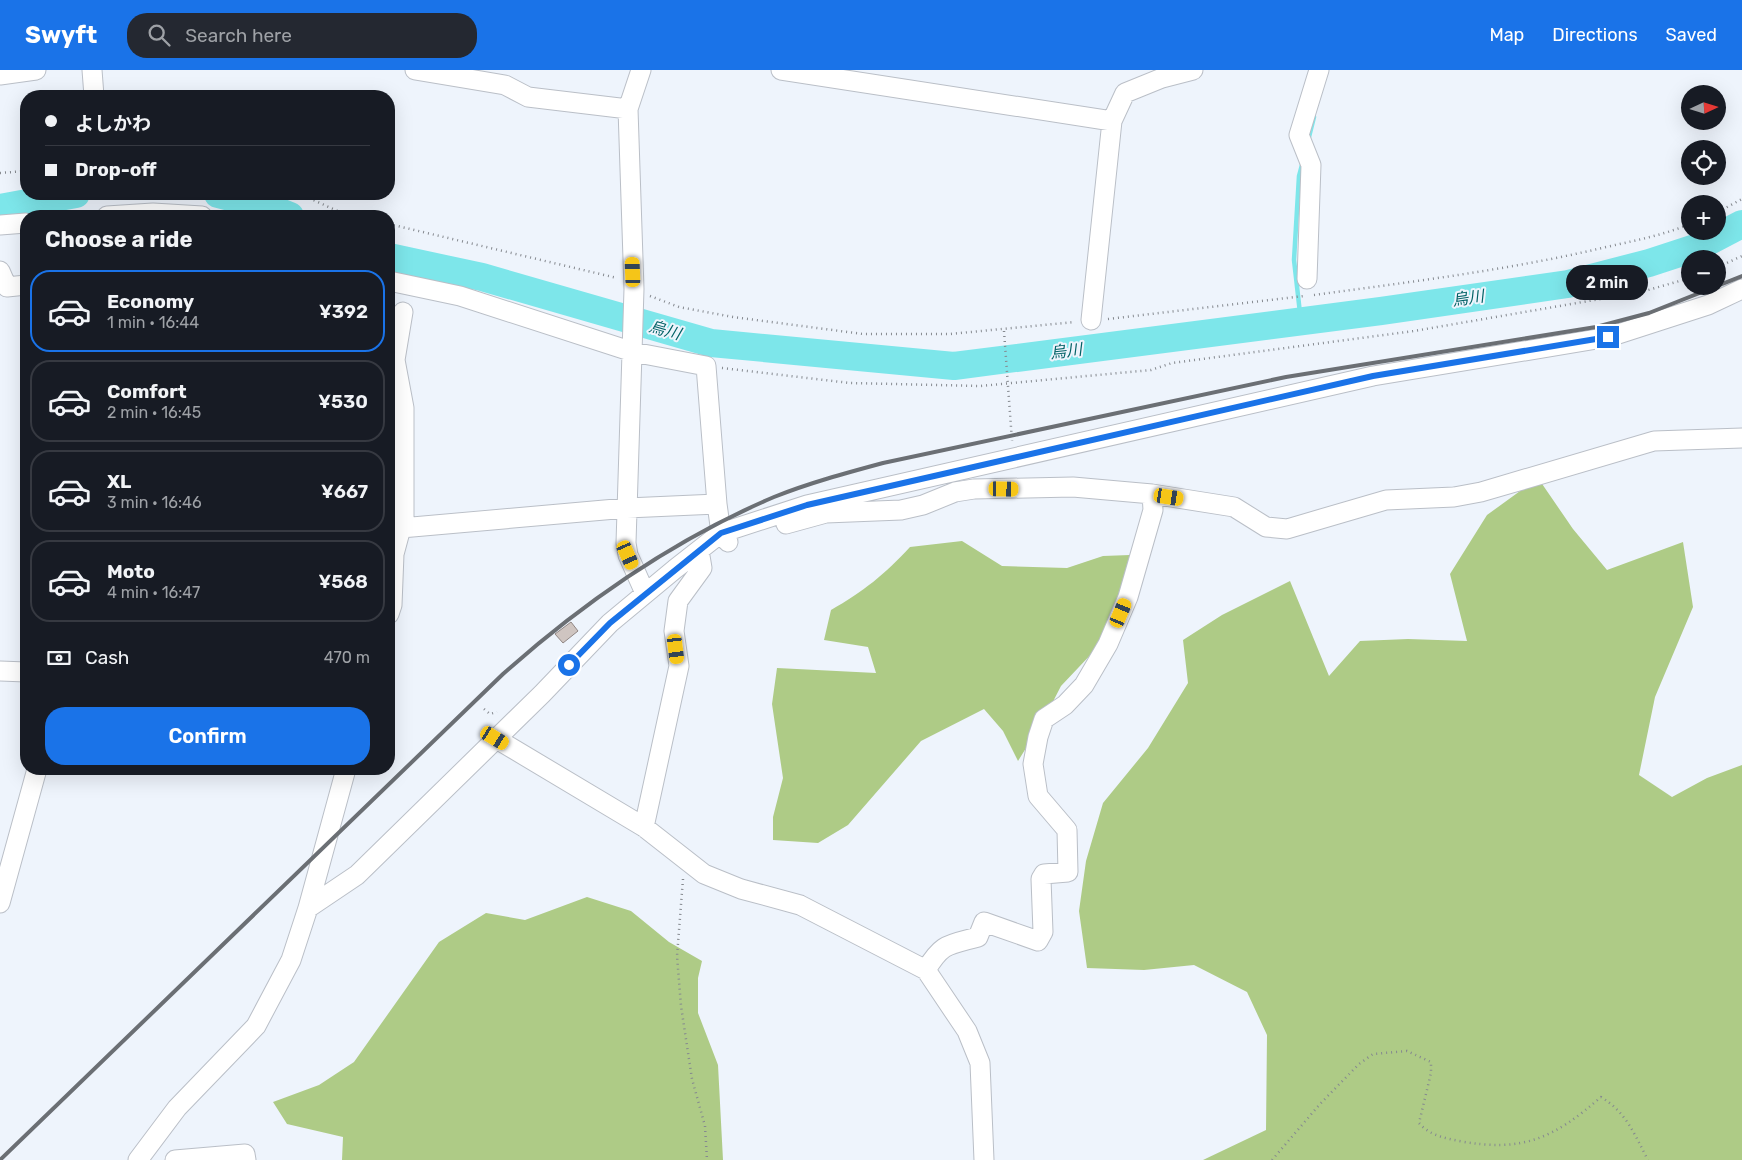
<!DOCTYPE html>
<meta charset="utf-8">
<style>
body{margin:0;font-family:Rubik,"Noto Sans JP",sans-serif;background:#242831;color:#f1f3f6;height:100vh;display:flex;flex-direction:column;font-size:19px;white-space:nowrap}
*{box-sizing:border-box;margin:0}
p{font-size:16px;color:#9ea1a6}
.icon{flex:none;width:28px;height:28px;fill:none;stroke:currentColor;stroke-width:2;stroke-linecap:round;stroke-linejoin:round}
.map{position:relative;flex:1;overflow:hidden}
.drawer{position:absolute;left:20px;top:140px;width:375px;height:565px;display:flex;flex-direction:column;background:#171b24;border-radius:20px;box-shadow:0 5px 20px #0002}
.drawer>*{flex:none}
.banner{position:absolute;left:20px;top:20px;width:375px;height:110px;border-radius:20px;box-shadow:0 5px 20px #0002;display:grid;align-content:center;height:110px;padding:0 25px;background:#171b24}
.needle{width:32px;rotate:86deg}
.tools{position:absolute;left:1681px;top:15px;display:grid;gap:10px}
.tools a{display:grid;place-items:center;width:45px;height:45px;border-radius:50%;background:#171b24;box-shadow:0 5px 20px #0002;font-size:25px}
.end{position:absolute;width:22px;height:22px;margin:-11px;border:6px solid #1a73e8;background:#fff;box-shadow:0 0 0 2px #fff}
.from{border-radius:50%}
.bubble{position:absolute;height:35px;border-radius:18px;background:#171b24;box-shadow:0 5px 20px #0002;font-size:16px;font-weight:600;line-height:35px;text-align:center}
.car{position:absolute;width:15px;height:30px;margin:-15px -8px;border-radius:6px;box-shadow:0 0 4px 1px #0007;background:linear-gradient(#f5c518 24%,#345 0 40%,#f5c518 0 76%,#345 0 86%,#f5c518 0)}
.banner b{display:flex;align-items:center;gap:18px;height:48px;font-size:19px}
.banner b+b{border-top:1px solid #363941}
.banner i{width:12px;height:12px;background:#f1f3f6}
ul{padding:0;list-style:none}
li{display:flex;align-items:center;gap:15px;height:82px;margin:0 10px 8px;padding:0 15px;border:2px solid #363941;border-radius:20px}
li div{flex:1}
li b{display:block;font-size:19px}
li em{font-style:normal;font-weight:600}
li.current{border-color:#1a73e8}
li>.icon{width:45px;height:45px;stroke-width:1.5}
h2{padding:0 25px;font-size:22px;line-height:60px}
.pay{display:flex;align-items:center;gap:12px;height:55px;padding:0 25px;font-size:19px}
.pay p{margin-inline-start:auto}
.cta{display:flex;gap:10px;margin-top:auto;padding:10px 25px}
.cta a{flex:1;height:58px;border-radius:20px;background:#1a73e8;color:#fff;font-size:20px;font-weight:600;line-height:58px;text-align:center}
header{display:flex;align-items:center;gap:30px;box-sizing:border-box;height:70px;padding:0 25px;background:#1a73e8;color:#fff}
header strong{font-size:24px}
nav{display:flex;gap:28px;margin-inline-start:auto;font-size:18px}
.search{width:350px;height:45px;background:#242831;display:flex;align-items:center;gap:12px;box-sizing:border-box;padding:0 18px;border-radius:20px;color:#9ea1a6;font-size:19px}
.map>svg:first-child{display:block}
.forest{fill:#aecb86}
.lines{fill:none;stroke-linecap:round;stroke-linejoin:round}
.stream{stroke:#7de6ea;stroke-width:4.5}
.river{stroke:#7de6ea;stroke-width:28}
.building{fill:#cfc5c1;stroke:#908683}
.minor-casing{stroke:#babfc7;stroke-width:21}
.path{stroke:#85898f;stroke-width:2.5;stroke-dasharray:1 4;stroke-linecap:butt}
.minor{stroke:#fff;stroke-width:19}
.rail{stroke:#6b6f74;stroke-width:4}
.route{stroke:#1a73e8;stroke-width:6}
.labels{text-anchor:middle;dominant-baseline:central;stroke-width:4;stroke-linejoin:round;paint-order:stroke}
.water-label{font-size:16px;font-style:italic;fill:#006165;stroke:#eef4fc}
</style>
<header>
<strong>Swyft</strong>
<div class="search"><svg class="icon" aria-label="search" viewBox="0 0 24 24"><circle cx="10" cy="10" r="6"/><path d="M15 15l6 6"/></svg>Search here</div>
<nav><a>Map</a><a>Directions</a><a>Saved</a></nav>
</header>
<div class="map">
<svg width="1742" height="1090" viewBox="0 0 1742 1090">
<rect width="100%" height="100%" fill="#eef4fc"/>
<path class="forest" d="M1538,408L1573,459L1607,500L1683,472L1693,537L1655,627L1639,705L1672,727L1707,708L1742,695V1090H1203L1266,1060L1267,965L1247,922L1194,895L1144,900L1087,898L1079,841L1086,791L1103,733L1148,678L1188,613L1183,570L1222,545L1290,511L1329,606L1360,571L1408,569L1467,571L1450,504L1487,445Z
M962,471L1002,496L1067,498L1103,486L1130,485L1118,530L1096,579L1061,616L1044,649L1018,691L1003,661L984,639L921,671L848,755L818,773L773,770V747L783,708L772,634L777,598L876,603L868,577L824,570L831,540C863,522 885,504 910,477Z
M587,827L631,841L669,872L702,891L698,908V943L718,995L723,1090H342L343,1067L287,1054L273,1032L319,1015L354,992L439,872L486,843L525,850Z"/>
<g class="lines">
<path class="stream" d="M1308,71L1314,47
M1301,252L1294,190L1299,106L1303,91"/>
<path class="river" d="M218,124L265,136L290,146
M0,138L76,124
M389,187L482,207L711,273L954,296L1381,241L1568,214L1649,193L1698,177L1742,154"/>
</g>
<path class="building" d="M571,552L578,561L563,573L555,564Z"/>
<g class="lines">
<g class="minor-casing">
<path id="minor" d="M92,0L94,26
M415,0L505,15L528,27L628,39
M641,0L628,39L634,219L626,473L628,485L645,523
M781,0L1112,51
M0,5L36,0
M107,146L153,143L202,146
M0,155L26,153
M0,201L7,217L26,215
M1307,209L1311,95L1299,65L1319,0
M389,211L460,226L633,282L706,296L717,434L721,463L728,472
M403,242L395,290L404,338V457
M1091,250L1112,51L1125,23L1162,8L1193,0
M786,454L826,443L901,440L923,435L955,422L974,419L1073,417L1152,424L1234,437L1266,457L1287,459L1386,430L1454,427L1481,422L1654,371L1742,368
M389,544L392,535L394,484L401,458L627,438L717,434
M0,601L26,602
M495,668L644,757L704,804L741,819L800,835L926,900L967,961L980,993L984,1090
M644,757L679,596L674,561L678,531L702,498L699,480
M0,833L37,699
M308,838L346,699
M926,900C942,873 948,875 978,867L984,852L1038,871L1043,862L1041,809L1044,804L1068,802L1067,760L1038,726L1033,694L1038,667L1044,649L1065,635L1084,615L1108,574L1128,527L1153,440L1152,424
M138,1090L177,1038L256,956L291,890L308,838L357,805L542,624L610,553L675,499L721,463L807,435L1373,306L1609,267L1708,235L1742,219
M175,1090L245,1084L246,1090"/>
</g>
<path class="path" d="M0,103L26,101
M300,124L342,143L356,146
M1718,142L1742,129
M389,154L617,208
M1718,197L1742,186
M1314,225C1410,212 1508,200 1602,178C1632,171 1661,166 1690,154
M650,226L679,237L733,247L863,264H950L1075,252
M1108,249L1304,226
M1004,261L1012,371
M722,298L850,313L980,316L1151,300L1172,293L1414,261L1641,222L1690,208
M484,639L490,644L497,642
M683,809L677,886L681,936L692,1009L705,1056L707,1090
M1272,1090L1320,1034L1359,994L1373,984L1407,981L1431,992V1003L1419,1053C1429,1065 1444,1068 1459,1071C1523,1083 1554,1068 1601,1027C1627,1043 1634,1064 1648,1090"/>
<use href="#minor" class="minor"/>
<path class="rail" d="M0,1090L503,604C585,531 673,470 774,427C809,413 846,403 883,393L1286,307L1596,257L1649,243L1742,206"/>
</g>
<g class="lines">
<path class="route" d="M569,595L610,553L721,463L807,435L1373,306L1608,267"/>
</g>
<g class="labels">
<g class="water-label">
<text transform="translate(1468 228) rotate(-8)">烏川</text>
<text transform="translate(665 260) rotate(16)">烏川</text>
<text transform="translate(1066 281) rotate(-7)">烏川</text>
</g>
</g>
</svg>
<div class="tools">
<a><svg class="needle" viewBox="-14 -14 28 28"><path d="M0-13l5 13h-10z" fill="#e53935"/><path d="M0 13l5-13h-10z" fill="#9ea1a6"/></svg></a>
<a><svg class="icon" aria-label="locate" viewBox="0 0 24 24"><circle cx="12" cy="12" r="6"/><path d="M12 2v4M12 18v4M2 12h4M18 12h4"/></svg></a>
<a>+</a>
<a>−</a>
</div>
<i class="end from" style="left:569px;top:595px"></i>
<i class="end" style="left:1608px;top:267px"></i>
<div class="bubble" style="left:1566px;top:195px;width:82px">2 min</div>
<i class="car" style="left:633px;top:202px;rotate:358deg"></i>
<i class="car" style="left:1004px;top:419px;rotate:91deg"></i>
<i class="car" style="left:1169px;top:427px;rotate:99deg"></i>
<i class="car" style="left:628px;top:485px;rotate:156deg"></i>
<i class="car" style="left:1121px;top:543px;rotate:23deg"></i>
<i class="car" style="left:676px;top:579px;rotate:173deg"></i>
<i class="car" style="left:495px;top:668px;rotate:121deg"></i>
<div class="banner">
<b><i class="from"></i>よしかわ</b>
<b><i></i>Drop-off</b>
</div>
<section class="drawer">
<h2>Choose a ride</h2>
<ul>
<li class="current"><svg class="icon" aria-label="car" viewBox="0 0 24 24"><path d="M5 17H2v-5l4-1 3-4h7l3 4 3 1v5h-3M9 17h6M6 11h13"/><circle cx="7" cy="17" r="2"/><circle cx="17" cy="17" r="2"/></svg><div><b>Economy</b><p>1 min · 16:44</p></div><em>¥392</em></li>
<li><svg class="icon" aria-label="car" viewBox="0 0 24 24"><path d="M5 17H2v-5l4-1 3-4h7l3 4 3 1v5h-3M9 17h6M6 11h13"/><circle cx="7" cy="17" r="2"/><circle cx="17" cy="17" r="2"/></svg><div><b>Comfort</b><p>2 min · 16:45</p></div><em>¥530</em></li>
<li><svg class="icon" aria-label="car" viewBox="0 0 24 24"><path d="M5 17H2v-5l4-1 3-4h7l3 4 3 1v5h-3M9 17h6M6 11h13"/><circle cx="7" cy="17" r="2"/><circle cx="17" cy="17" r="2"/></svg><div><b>XL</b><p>3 min · 16:46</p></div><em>¥667</em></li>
<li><svg class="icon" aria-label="car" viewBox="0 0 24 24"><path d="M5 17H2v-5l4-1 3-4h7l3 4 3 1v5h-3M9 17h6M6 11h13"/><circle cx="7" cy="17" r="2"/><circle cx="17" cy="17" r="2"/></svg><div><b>Moto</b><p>4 min · 16:47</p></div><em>¥568</em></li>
</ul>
<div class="pay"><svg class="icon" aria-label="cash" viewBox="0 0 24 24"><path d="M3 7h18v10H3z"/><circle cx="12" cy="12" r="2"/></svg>Cash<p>470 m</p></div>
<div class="cta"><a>Confirm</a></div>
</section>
</div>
